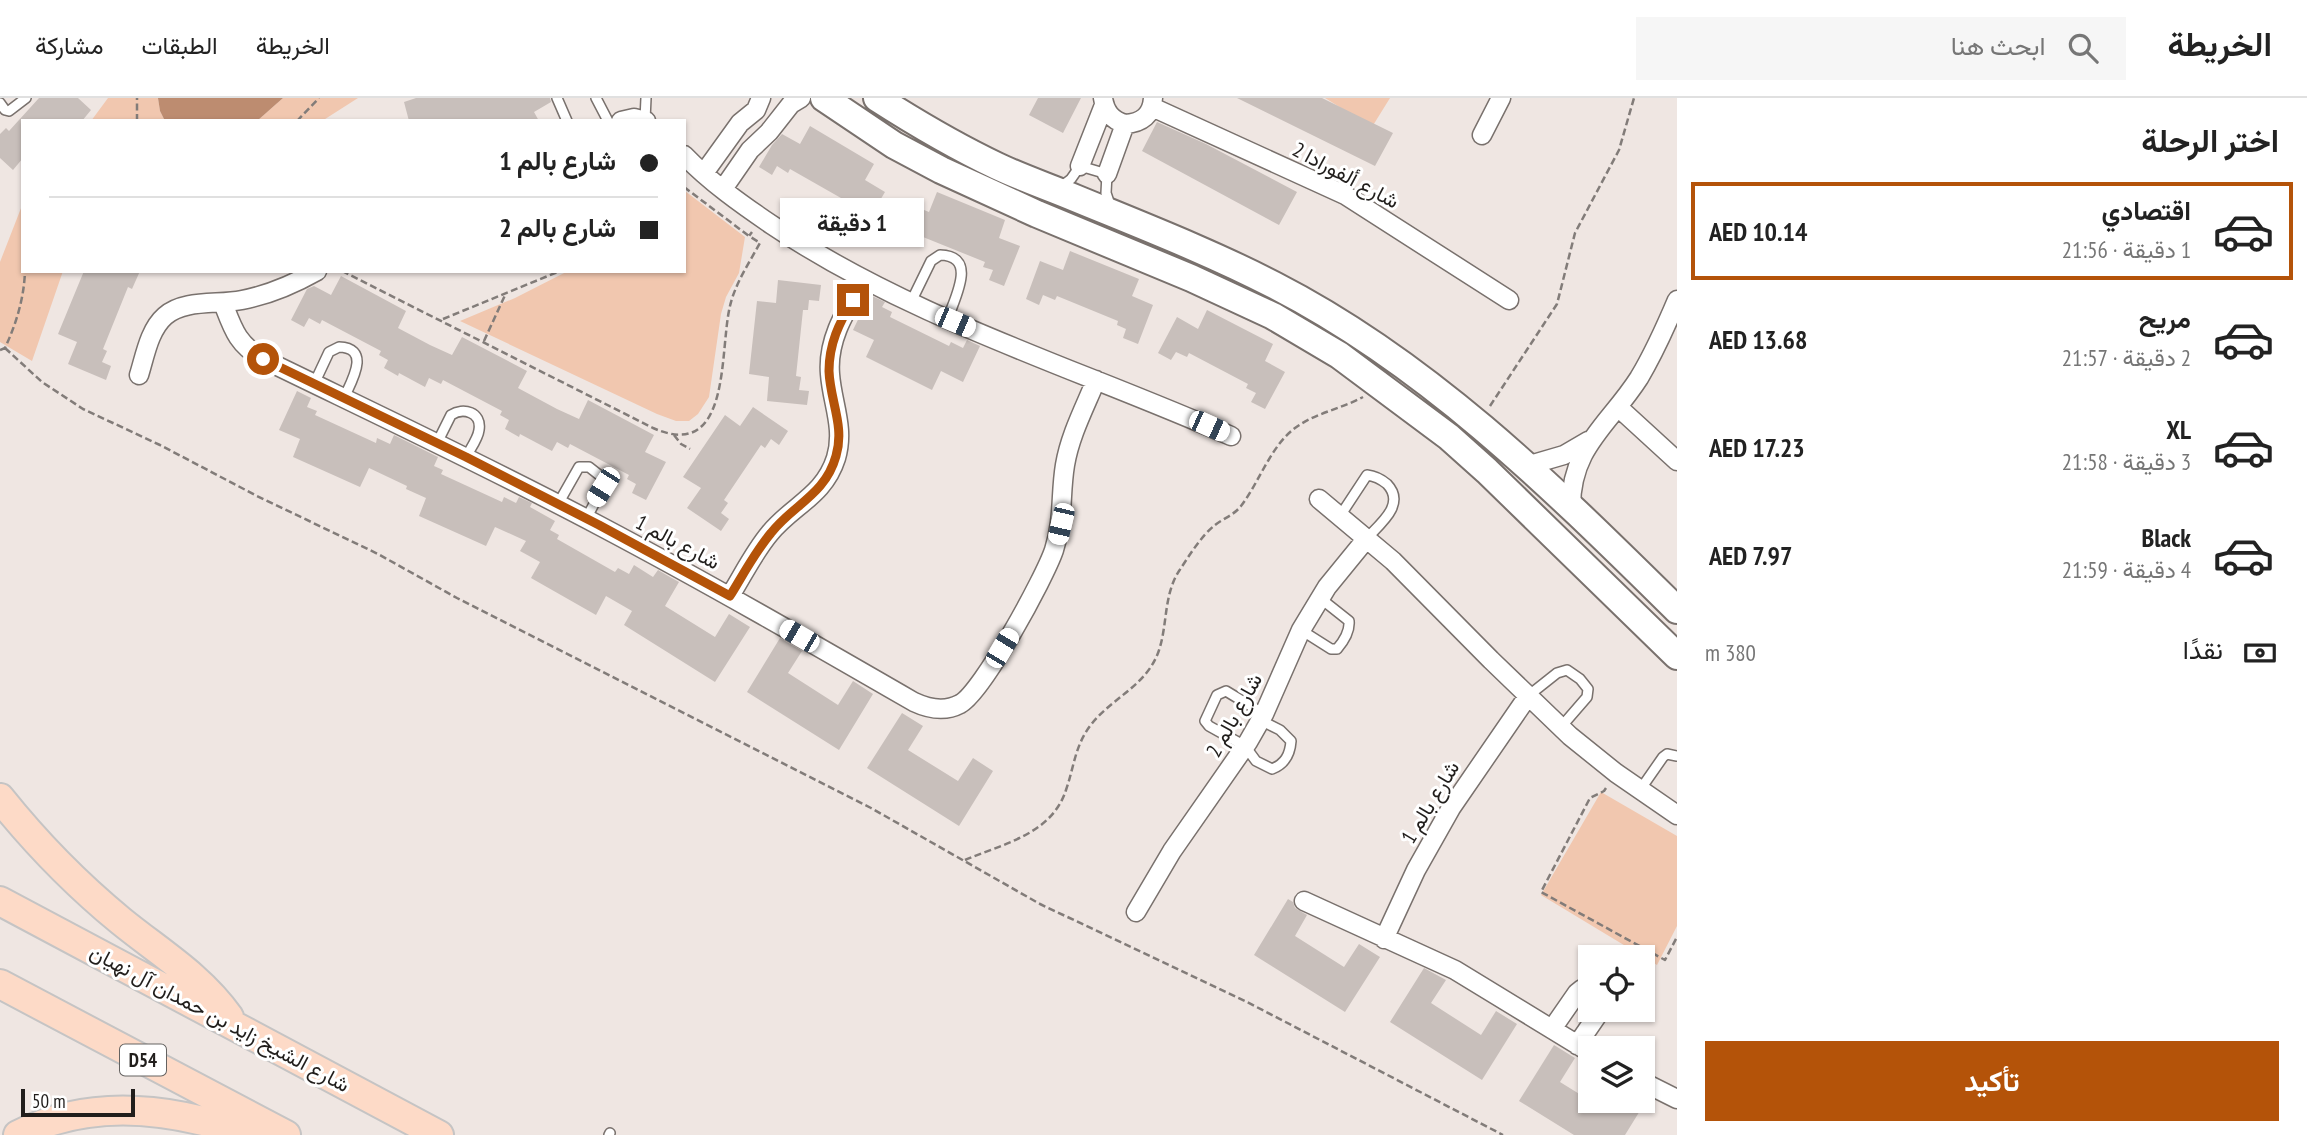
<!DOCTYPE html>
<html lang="ar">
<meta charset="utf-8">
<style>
body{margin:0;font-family:"PT Sans Narrow",Vazirmatn,sans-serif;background:#f6f6f6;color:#222;direction:rtl;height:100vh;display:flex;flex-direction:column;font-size:26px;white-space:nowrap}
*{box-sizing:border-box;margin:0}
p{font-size:23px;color:#767676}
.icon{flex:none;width:38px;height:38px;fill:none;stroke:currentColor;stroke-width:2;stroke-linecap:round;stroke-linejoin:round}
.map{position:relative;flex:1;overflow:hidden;direction:ltr}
.side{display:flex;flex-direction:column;background:#fff;width:630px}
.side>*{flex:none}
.top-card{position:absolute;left:21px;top:21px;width:665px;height:154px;border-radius:0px;box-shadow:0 2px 5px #0004;direction:rtl;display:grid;align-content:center;height:154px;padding:0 28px;background:#fff}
.controls{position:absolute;left:1578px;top:847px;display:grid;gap:14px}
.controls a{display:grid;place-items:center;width:77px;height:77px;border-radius:0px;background:#fff;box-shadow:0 2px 5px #0004;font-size:35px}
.scale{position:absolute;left:21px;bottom:18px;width:114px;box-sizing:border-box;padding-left:7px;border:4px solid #211e1c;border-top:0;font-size:19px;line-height:24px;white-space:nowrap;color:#211e1c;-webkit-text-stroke:5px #fff;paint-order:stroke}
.end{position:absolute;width:32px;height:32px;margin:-16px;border:9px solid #b45309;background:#fff;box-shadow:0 0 0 4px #fff}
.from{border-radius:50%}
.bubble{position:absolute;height:49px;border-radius:0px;background:#fff;box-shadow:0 2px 5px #0004;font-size:23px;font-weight:700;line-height:49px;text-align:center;direction:rtl}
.car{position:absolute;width:21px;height:42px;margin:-21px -10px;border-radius:9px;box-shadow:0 0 5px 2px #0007;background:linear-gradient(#fff 24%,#345 0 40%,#fff 0 76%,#345 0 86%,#fff 0)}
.top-card b{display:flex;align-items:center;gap:24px;height:66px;font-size:26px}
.top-card b+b{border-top:2px solid #e0e0e0}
.top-card i{width:18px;height:18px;background:#222}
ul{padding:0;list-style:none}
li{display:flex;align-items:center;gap:21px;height:98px;margin:0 14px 10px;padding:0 14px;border:4px solid transparent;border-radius:0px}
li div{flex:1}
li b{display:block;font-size:26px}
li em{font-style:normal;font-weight:700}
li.active{border-color:#b45309}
li>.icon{width:63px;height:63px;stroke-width:1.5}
h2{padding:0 28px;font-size:32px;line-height:84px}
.pay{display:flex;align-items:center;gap:18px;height:77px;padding:0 28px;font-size:26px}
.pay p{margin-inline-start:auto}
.action{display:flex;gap:14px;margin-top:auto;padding:14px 28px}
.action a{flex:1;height:80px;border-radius:0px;background:#b45309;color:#fff;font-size:28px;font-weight:700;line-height:80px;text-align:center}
header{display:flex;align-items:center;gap:42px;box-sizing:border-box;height:98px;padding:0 35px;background:#fff;border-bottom:2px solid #e0e0e0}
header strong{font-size:33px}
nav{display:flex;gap:38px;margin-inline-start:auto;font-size:24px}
.search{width:490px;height:63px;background:#f6f6f6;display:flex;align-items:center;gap:18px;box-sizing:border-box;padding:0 24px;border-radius:0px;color:#767676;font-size:26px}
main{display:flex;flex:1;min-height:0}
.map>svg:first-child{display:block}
.green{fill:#f1c7af}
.water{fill:#bd8c70}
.building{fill:#c8bfbb}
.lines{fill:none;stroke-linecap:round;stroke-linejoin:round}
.lane-casing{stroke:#79716d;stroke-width:12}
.street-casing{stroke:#79716d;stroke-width:21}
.secondary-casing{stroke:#79716d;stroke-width:30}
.primary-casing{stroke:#c5c4c4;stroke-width:32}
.path{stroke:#827c79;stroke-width:2.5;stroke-dasharray:7 3.5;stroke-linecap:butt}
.lane{stroke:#fff;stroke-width:9}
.street{stroke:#fff;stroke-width:18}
.secondary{stroke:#fff;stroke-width:26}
.primary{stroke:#fddac7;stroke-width:28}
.route{stroke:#b45309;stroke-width:9}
.labels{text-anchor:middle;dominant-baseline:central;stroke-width:6;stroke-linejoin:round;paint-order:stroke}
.shield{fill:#fff;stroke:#646260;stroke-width:2}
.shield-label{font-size:19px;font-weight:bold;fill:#211e1c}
.street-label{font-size:21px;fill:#211e1c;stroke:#fff}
</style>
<header>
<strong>الخريطة</strong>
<div class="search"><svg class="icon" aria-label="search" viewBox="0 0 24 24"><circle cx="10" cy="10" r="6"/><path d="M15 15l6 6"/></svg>ابحث هنا</div>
<nav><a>الخريطة</a><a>الطبقات</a><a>مشاركة</a></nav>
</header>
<main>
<section class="side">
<h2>اختر الرحلة</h2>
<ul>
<li class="active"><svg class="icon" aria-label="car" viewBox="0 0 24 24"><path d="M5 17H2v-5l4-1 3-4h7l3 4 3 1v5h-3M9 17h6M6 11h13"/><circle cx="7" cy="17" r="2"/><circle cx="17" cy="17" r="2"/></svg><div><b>اقتصادي</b><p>1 دقيقة · 21:56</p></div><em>AED 10.14</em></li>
<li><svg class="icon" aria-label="car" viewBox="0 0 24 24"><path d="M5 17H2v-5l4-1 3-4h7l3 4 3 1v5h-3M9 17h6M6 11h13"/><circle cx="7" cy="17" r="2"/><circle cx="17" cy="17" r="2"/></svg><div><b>مريح</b><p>2 دقيقة · 21:57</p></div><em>AED 13.68</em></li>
<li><svg class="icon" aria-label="car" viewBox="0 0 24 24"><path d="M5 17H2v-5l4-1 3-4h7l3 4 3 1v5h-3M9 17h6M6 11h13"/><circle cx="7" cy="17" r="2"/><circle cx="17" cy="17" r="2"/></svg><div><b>XL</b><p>3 دقيقة · 21:58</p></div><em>AED 17.23</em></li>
<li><svg class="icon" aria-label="car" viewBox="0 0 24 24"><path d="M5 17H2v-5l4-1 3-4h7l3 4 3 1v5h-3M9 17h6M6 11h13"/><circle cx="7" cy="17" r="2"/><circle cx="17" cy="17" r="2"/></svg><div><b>Black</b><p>4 دقيقة · 21:59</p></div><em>AED 7.97</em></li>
</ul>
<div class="pay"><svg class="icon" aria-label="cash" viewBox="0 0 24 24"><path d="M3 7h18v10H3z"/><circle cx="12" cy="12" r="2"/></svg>نقدًا<p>380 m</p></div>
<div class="action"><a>تأكيد</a></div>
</section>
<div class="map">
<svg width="1677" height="1037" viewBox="0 0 1677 1037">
<rect width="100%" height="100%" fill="#efe6e2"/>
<path class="green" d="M108,0H158L160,13L165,23H91Z
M283,0H358L322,23H257Z
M1325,0H1390L1372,29Z
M685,93L745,139L739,175L726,199L721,216L709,299L698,316L689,323H676L657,316L460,223L515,200L568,173H684Z
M23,105V173H63L32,263L0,244V164Z
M1601,694L1677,738V828L1657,867L1541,797Z"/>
<path class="water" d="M158,0H283L257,23H165L160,13Z"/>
<path class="building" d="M39,0H78L91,12L82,23H23V60L13,72L0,60V36L6,30L9,33Z
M416,0H550L551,4L534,14L539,23H409L404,4Z
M1038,0H1081L1063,35L1029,17Z
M1237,0H1322L1393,35L1375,68Z
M1157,24L1206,46L1297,94L1279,127L1142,53Z
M810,28L874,66L865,82L885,94L863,131L849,122L854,114L845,109L848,104L790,71L788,75L777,68L772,77L759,69L772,47L782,36L800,46Z
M937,94L1005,122L999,140L1020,148L1004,188L989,182L993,172L983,169L985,164L923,139L921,144L909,139L905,148L892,142L907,105L929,114Z
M1070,153L1139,181L1132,198L1153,207L1138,246L1123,240L1126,231L1117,227L1118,223L1057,198L1055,202L1043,197L1039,207L1026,201L1040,163L1063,172Z
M84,173H140L132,191L128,189L103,251L107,253L102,264L111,268L106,282L68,266L77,244L58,236Z
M341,178L406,213L398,230L430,247L452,257L462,239L527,273L518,290L557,311L579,321L588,302L654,337L645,354L666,364L646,402L632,395L636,386L627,381L629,377L570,346L568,350L557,344L552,353L520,336L519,339L505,331L509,322L500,317L502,313L443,282L441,286L429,280L425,289L399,275L398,278L384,270L388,262L379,257L381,253L322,222L320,226L309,220L304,229L291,222L307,191L314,188L331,197Z
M778,182L821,187L819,203L809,202L808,212H803L796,278L801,279L799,292L809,293L807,307L767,303L769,279L749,276L757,203L776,205Z
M870,197L885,204L882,209L892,214L890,219L949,248L951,244L963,250L967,242L980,248L963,284L941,273L932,292L866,259L874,242L853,232Z
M1207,212L1273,246L1265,263L1285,274L1265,311L1251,304L1256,295L1246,290L1248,286L1189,255L1187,259L1176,254L1171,262L1158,255L1177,219L1198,231Z
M297,293L311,300L307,309L317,313L315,317L376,345L377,340L390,346L394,337L438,359L434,368L443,372L441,376L502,404L504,399L516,405L519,399L532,405L530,409L555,423L550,432L559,437L557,441L615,474L618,470L629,476L634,467L653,479L658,472L670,479L679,484L665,508L715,539L729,516L750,529L715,584L624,527L632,513L606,498L596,517L531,480L540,464L520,453L526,443L495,429L486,448L419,418L426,400L406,391L407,388L369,370L360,389L293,359L300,341L279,332Z
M753,309L788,333L779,347L771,341L765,350L761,347L724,402L728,405L721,415L729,421L721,433L687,410L701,390L683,379L725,317L740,328Z
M780,540L802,553L788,575L838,607L853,583L873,596L839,652L747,594Z
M902,615L923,628L908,652L958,683L973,660L993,673L959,728L867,670Z
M1288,801L1293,804L1295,810L1307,817L1295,838L1344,869L1359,846L1380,859L1345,914L1254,857Z
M1424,870L1446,882L1431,905L1481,937L1496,913L1517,926L1482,982L1390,924Z
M1554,947L1575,960L1560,984L1610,1015L1618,1003H1646L1625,1037H1574L1519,1003Z"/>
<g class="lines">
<g class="lane-casing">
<path id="lane" d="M557,0L567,23
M596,0L608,23
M0,5L5,12L9,13L26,0
M645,22L646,0
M1059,90L1071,81L1080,68L1107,76L1106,95L1111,110
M911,204L931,163L940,157C978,158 955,199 948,220
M314,286L329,254L339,249C372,250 351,284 344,300
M437,345L451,317C463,309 482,314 479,332C478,341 470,351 466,359
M558,406L579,369H589L603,380V389L586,421
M1340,418L1367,377C1375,378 1381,381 1387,386C1406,406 1381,425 1367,440
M1301,532L1331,551H1337C1343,544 1350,533 1349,523L1320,500
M1528,598L1557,575L1567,572L1580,581L1588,591L1587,599L1561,629
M1260,622L1280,632L1291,643C1290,657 1285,666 1272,671L1256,663L1245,648L1209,628L1205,623L1217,597L1226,593L1264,616
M1640,692L1663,659L1667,656L1677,658
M609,1037L610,1035"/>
</g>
<g class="street-casing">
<path id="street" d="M1103,0C1105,14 1112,22 1125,26C1142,25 1152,17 1153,0
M1152,9L1345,97L1509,202
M621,23L634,20L646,23
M1482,37L1501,0
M684,57C710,84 741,106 772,127C912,221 1077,270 1231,338
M1080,68L1104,7
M704,75L740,25L756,12L761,0
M1107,76L1125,26
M723,91L750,52L769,34L791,6L801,0
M223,205C233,231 237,246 263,261C376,316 489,369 600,428C706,484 810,544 914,604C929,611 945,614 960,606C982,595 1045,479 1054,452C1064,421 1060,397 1065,367C1070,337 1085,309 1096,282
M139,277C145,258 149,232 165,218C184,201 218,207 242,202C268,197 294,186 317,173
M1618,309L1677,363
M1526,368L1564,357L1588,343
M1319,401L1393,463L1491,562L1570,638L1616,675L1677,717
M1571,411C1570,349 1609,327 1639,280C1654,255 1666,228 1677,202
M730,498C743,477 754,454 770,435C793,407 824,398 836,360C845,330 832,305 830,276C827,240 847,211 864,182
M1304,803L1455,872L1591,955
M1136,814L1172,753L1248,644L1264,616L1301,532L1327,489L1367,440
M1384,841L1416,772L1451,710L1528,598
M1552,931L1577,895L1582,891L1591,893
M1577,947L1601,912
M1643,984L1677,1001"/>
</g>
<g class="secondary-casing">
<path id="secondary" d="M824,0L894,47L941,72L1037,116L1191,180L1273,218L1339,257L1449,339L1487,373L1677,558
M877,0C916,25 955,48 997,68C1022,80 1049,89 1075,100C1143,128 1210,154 1274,187C1430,267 1554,391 1677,512"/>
</g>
<g class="primary-casing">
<path id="primary" d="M0,700C36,745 76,786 121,823C159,854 200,878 229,919
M0,803L439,1037
M0,886L286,1037
M18,1037C91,999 174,1010 249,1037"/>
</g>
<path class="path" d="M137,23V0
M297,23L319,0
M684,89L749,138
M342,173L653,330C732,365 719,253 730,208C735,186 749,165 760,145L749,138L752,134
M443,221L560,173
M484,243L506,195
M5,250L42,284L83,311L160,347L257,398L378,456L457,500L871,710L1040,806L1247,904L1503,1037
M0,252L5,250C16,226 24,201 25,173
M1490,308L1557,206L1575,135L1619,52L1634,0
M674,337L681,346L690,351
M1606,690L1604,693L1590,700L1541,794L1665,862L1677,839
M965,762C1003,746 1052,736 1066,692C1074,669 1075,648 1090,628C1111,600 1145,589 1158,555C1168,528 1163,498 1179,473C1189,458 1201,438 1215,427C1224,420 1234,417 1241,408C1260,383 1270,349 1295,330C1315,315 1341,311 1363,299"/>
<use href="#lane" class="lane"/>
<use href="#street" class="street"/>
<use href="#secondary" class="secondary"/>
<use href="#primary" class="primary"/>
</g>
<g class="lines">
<path class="route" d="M263,261L466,359L599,427L730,498C743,477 755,454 771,435C794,406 825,397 836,358C845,328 830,303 829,273C829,246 839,225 853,202"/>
</g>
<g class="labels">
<rect class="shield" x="120" y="946.5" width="46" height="31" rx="5"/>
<g class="shield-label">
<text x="143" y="962">D54</text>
</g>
<g class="street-label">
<text transform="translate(1346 77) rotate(28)">شارع ألفورادا 2</text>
<text transform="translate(678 444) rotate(28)">شارع بالم 1</text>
<text transform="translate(1234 617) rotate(-61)">شارع بالم 2</text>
<text transform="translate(1430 704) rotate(-59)">شارع بالم 1</text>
<text transform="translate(220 920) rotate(28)">شارع الشيخ زايد بن حمدان آل نهيان</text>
</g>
</g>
</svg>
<div class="controls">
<a><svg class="icon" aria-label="locate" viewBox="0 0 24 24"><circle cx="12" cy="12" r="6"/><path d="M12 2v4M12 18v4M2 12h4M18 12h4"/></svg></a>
<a><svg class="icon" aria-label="layers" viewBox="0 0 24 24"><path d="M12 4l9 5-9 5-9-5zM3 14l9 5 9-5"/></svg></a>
</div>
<div class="scale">50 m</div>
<i class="end from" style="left:263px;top:261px"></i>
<i class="end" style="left:853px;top:202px"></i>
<div class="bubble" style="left:780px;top:100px;width:144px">1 دقيقة</div>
<i class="car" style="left:955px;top:224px;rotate:113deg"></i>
<i class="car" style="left:1209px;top:328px;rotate:114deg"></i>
<i class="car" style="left:603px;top:389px;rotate:212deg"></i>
<i class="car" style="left:1061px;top:426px;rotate:193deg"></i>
<i class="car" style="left:799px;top:538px;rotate:300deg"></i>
<i class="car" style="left:1002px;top:550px;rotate:31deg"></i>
<div class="top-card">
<b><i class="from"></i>شارع بالم 1</b>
<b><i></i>شارع بالم 2</b>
</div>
</div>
</main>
